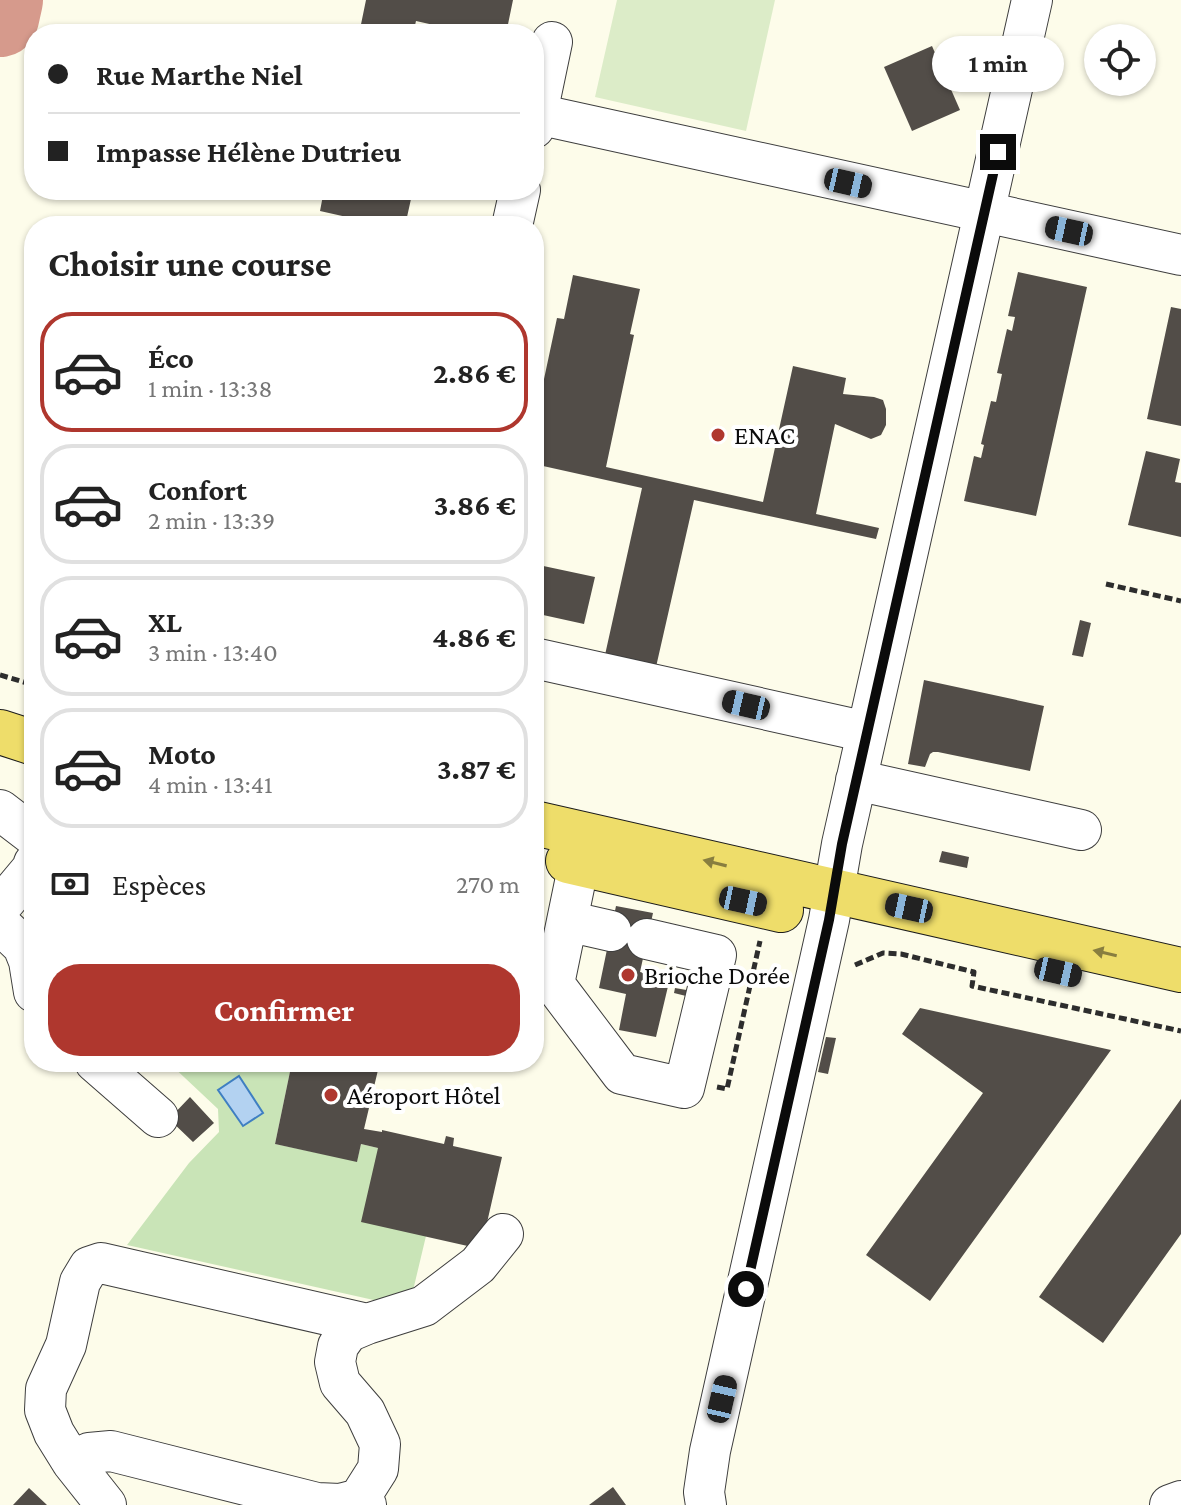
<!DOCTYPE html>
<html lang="fr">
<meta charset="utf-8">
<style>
body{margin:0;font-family:"Crimson Pro",serif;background:#f2f2f2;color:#222;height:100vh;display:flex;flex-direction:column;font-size:30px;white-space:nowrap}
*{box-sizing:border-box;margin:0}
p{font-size:26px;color:#767676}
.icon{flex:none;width:44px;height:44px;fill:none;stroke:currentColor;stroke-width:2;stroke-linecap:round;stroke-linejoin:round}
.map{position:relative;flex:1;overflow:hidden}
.sheet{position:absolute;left:24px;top:216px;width:520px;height:856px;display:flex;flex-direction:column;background:#fff;border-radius:32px;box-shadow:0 2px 6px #0004}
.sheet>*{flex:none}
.guide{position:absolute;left:24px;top:24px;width:520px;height:176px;border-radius:32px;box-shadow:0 2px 6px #0004;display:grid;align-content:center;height:176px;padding:0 24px;background:#fff}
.fabs{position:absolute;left:1084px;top:24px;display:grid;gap:16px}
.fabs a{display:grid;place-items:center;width:72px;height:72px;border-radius:50%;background:#fff;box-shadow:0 2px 6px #0004;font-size:40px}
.end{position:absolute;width:36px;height:36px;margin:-18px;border:10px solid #0b0b0b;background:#fff;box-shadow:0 0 0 4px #fff}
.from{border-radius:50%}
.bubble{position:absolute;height:56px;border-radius:28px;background:#fff;box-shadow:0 2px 6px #0004;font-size:26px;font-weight:700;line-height:56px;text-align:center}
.car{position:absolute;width:24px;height:48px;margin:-24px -12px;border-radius:10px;box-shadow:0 0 6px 2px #0007;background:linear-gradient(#222 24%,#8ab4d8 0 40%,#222 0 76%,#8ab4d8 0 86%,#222 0)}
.guide b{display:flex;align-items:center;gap:28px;height:76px;font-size:30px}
.guide b+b{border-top:2px solid #e0e0e0}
.guide i{width:20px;height:20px;background:#222}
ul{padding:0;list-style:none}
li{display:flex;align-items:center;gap:24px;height:120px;margin:0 16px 12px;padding:0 8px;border:4px solid #e0e0e0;border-radius:32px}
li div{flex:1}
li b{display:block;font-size:30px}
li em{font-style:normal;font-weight:700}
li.on{border-color:#af372e}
li>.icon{width:72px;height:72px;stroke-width:1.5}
h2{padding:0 24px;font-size:36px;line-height:96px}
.pay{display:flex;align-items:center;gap:20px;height:88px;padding:0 24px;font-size:30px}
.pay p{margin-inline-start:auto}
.action{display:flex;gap:16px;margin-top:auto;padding:16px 24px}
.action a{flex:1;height:92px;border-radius:32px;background:#af372e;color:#fff;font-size:32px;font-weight:700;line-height:92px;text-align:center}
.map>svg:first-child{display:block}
.green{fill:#c9e4b7}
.pitch{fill:#dcecc8}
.water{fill:#b3d2f1;stroke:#3f7fc2;stroke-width:2}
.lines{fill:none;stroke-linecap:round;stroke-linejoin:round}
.taxiway{stroke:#d69a8c;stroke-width:78}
.building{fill:#524d48}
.minor-casing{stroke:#3e3e3e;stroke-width:42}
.major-casing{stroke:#1c1c1c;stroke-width:46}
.path{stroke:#2d2d2d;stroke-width:5;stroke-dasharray:8 4;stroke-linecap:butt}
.minor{stroke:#fff;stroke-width:40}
.major{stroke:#eedd6a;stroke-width:44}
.oneway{fill:#887e3f}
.route{stroke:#0b0b0b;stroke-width:10}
.poi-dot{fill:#af372e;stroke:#fff;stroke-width:3}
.labels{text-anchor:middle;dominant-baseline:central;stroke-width:8;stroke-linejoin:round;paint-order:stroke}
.poi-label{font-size:26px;fill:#0b0b0b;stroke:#fff;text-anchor:start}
</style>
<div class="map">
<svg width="1181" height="1505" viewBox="0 0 1181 1505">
<rect width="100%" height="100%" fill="#fdfcea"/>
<path class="green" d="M168,1062H292L275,1144L357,1161L361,1144L378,1148L426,1236L411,1299L396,1305L127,1245L189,1163L219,1132L218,1109Z"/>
<path class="pitch" d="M617,0H775L746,131L595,97Z"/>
<path class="water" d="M239,1076L263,1113L243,1126L218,1090Z"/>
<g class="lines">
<path class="taxiway" d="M0,18L4,0"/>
</g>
<path class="building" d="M366,0H513L506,34H474L416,21L413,34H359Z
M932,46L960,110L912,131L884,67Z
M324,190H413L405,226H387L320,211Z
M1018,272L1087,287L1036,516L964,501L974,456L981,458L984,445L981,444L991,401L996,402L1002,374L997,373L1007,329L1012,331L1015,317L1008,316Z
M573,275L640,289L630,334L634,335L606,467L763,502L793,366L846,378L843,394L874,397L883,400L886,409V425L881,435L871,439L835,424L816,514L879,528L876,539L694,500L656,667L605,655L642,488L534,464V426L557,318L564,319Z
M1171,307L1181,309V426L1147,419Z
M1146,451L1180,459L1175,482L1181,483V537L1128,525Z
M534,564L595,577L584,624L534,613Z
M1080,620L1091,623L1083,657L1072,655Z
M924,680L1044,706L1030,771L938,752H933L930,754L925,767L908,764Z
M942,851L969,857L967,868L939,862Z
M616,906L653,913L640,972L670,978L656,1037L619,1030L626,994L599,988Z
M675,988L692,991L690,997L674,993Z
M920,1008L1111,1050L930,1301L866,1255L983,1093L902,1034Z
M826,1037L836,1038L828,1074L818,1072Z
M292,1062H342L378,1070L364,1129L382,1132V1130L444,1144L446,1136L454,1138L453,1146L502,1157L481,1249L361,1222L378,1148L361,1144L357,1162L275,1144Z
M190,1097L214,1123L193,1142L169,1119Z
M1181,1099V1234L1103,1343L1039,1297Z
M613,1487L626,1505H589Z
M29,1488L47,1505H13Z"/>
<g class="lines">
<g class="minor-casing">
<path id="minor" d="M537,114L1181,255
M534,128L552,42
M512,226L520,190
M534,658L867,732
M856,780L1081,830
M0,810L34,836
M579,863L554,984L622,1074L684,1088L716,955L647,939
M0,907L32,869L34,863
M567,921L611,931
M0,924L23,946L29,961L34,992
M95,1062L158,1117
M72,1462L54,1433L45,1410L46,1389L66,1345L80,1282L89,1267L101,1263L367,1324
M106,1505L72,1462L89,1453L111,1451L317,1503L340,1504L359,1499
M366,1505L359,1499L378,1469L380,1444L365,1412L340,1383L335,1362L338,1346L348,1332L367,1324L424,1306L478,1265L503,1234
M706,1505L704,1492L710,1451L829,920L842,844L1032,0
M1170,1505L1181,1501"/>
</g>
<g class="major-casing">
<path id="major" d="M0,732L34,743
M534,823L1181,970
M568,861L781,910"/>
</g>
<path class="path" d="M1106,584L1181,601
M0,675L34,685
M855,965L883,953L901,954L974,972L972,986L1181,1031
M717,1087L727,1089L760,941"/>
<use href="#minor" class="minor"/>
<use href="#major" class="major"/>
</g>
<defs><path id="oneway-solid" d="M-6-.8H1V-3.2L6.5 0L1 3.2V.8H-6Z" transform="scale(2)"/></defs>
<g class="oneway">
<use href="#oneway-solid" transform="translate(715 863) rotate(-166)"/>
<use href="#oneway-solid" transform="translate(1105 953) rotate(-167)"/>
</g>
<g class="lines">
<path class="route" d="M746,1289L829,920L842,844L998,152"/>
</g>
<g class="poi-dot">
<circle cx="718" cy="435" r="8"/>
<circle cx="628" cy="975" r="8"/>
<circle cx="331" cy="1095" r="8"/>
</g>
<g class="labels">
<g class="poi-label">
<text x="734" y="435">ENAC</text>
<text x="644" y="975">Brioche Dorée</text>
<text x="347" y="1095">Aéroport Hôtel</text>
</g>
</g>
</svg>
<div class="fabs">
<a><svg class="icon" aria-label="locate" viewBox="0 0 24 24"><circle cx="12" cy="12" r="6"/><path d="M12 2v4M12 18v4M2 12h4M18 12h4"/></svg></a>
</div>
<i class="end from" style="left:746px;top:1289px"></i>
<i class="end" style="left:998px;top:152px"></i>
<div class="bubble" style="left:932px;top:36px;width:132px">1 min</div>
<i class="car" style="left:848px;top:183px;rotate:103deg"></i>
<i class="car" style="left:1069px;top:231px;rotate:282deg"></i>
<i class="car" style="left:746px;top:705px;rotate:283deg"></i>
<i class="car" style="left:743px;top:901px;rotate:102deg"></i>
<i class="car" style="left:909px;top:908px;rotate:282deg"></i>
<i class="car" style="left:1058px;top:972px;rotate:103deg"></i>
<i class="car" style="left:722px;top:1399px;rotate:13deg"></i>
<div class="guide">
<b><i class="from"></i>Rue Marthe Niel</b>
<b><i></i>Impasse Hélène Dutrieu</b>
</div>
<section class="sheet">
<h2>Choisir une course</h2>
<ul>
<li class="on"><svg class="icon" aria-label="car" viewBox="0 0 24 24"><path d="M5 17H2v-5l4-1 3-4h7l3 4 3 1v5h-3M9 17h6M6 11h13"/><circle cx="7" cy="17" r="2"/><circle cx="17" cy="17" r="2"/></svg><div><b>Éco</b><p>1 min · 13:38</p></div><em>2.86 €</em></li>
<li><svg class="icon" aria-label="car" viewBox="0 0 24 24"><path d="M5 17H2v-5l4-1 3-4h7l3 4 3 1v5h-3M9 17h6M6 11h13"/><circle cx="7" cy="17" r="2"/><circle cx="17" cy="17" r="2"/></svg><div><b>Confort</b><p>2 min · 13:39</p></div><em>3.86 €</em></li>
<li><svg class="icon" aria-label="car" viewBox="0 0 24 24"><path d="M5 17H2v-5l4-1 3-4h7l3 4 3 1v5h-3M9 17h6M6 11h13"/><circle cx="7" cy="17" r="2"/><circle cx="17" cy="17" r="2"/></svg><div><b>XL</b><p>3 min · 13:40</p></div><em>4.86 €</em></li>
<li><svg class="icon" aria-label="car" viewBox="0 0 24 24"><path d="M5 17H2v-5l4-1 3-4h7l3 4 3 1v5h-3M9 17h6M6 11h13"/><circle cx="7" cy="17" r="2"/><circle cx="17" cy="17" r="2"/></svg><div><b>Moto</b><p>4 min · 13:41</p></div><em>3.87 €</em></li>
</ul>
<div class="pay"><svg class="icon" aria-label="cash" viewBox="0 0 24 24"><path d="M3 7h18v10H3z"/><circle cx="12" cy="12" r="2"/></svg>Espèces<p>270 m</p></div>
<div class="action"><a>Confirmer</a></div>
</section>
</div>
